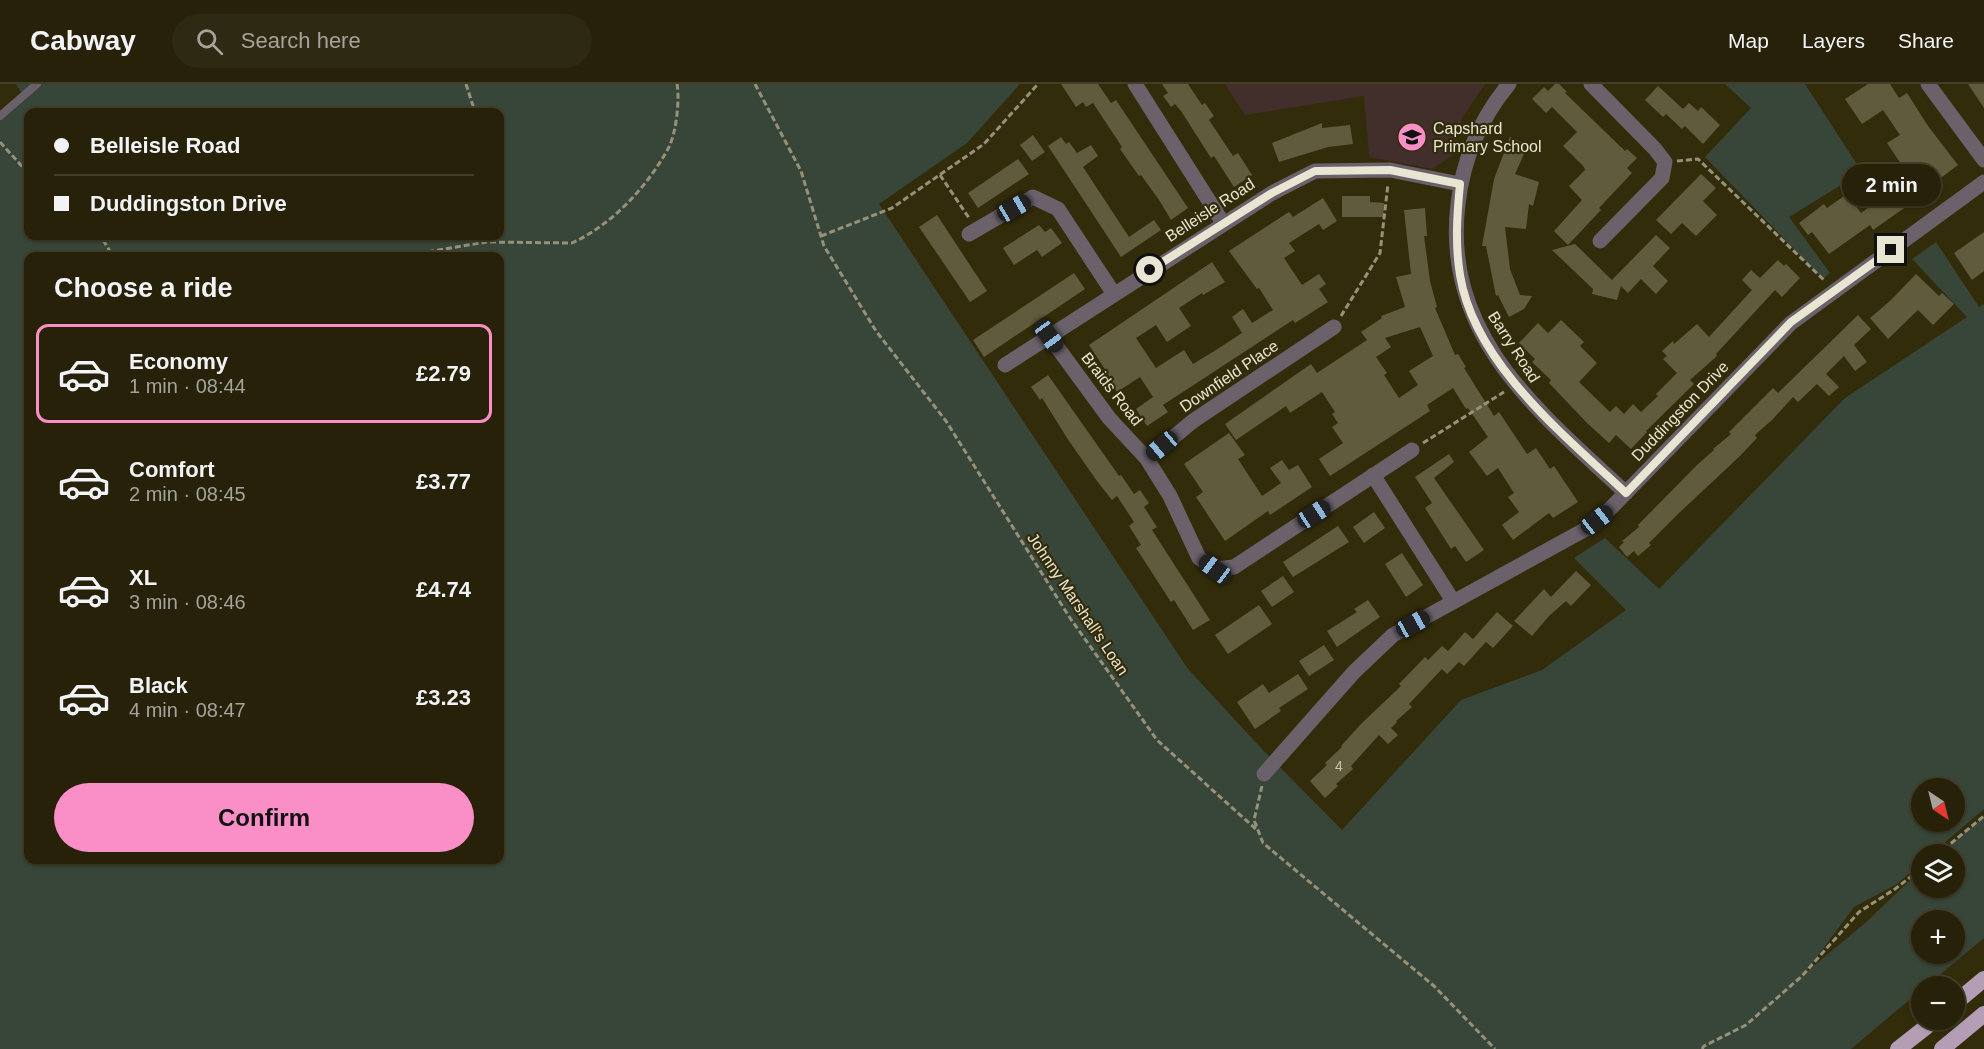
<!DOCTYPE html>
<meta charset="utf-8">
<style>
body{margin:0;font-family:Helvetica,sans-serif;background:#2e2912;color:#f1f3f6;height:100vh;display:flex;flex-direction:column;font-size:22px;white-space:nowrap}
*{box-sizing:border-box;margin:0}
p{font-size:20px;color:#a4a39c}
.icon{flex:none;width:33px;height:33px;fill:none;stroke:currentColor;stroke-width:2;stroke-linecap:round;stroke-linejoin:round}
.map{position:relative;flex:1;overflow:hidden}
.drawer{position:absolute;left:24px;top:168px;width:480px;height:612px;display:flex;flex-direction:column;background:#262108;border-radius:12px;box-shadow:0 2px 4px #0004,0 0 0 2px #423e29}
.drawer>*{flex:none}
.top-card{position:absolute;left:24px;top:24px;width:480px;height:132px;border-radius:12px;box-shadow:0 2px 4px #0004,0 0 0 2px #423e29;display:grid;align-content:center;height:132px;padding:0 30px;background:#262108}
.needle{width:39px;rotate:145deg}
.buttons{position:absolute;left:1911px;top:694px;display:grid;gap:12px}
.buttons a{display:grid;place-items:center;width:54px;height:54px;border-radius:50%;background:#262108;box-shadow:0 2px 4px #0004,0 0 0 2px #423e29;font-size:30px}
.end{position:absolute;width:27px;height:27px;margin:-14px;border:8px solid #e9e5d3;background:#111;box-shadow:0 0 0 3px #111}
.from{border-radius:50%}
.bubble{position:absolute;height:42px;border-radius:21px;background:#262108;box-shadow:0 2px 4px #0004,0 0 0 2px #423e29;font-size:20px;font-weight:800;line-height:42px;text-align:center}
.car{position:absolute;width:18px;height:36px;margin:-18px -9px;border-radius:8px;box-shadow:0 0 4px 2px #0007;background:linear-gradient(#222 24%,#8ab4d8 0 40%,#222 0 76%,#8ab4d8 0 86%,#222 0)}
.top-card b{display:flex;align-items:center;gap:21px;height:57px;font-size:22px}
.top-card b+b{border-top:2px solid #423e29}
.top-card i{width:15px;height:15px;background:#f1f3f6}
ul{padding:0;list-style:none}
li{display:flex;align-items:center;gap:18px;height:99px;margin:0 12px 9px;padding:0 18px;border:3px solid transparent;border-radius:12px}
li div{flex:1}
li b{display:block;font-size:22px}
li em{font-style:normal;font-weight:800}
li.on{border-color:#fa8fc7}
li>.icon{width:54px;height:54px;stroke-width:1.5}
h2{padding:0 30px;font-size:27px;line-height:72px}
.action{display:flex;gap:12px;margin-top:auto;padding:12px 30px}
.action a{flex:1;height:69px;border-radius:36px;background:#fa8fc7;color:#111;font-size:24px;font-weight:800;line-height:69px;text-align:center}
header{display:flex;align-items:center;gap:36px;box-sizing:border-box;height:84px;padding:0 30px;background:#262108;border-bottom:2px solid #423e29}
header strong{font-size:28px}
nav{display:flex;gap:33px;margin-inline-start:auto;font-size:21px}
.search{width:420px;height:54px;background:#2e2912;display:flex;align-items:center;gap:15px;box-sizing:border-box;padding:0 21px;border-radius:33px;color:#a4a39c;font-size:22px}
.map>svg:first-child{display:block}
.education{fill:#422e2b}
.green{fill:#384639;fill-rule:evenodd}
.building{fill:#605b3d;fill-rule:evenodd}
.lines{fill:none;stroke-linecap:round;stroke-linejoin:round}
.path{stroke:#979179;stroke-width:3;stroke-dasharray:6 3;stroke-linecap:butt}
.service{stroke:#6a616b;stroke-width:8}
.minor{stroke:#6a616b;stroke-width:15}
.trunk{stroke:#b39eb6;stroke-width:16}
.route{stroke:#e9e5d3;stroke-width:8}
.labels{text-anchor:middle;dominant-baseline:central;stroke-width:4.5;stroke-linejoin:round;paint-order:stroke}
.number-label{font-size:14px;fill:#c7c2ae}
.poi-label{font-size:16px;fill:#e9e5d3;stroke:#332c0b;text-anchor:start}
.street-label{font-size:16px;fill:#e9e5d3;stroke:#332c0b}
</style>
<header>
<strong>Cabway</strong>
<div class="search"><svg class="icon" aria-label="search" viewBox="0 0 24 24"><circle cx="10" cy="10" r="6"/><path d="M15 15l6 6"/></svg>Search here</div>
<nav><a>Map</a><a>Layers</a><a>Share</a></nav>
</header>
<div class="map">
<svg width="1984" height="965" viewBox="0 0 1984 965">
<rect width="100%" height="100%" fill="#332c0b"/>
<path class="education" d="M1225,0H1485L1462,34L1452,72L1432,85L1369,73L1364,12L1245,31Z"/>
<path class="green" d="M16,0H1020L967,59L879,120L1188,585L1261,664L1342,746L1461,616L1542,586L1626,526L1574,474L1605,454L1659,505L1845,314L1967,233L1912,175L1936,158L1979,223L1984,220V725L1930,771H1922L1921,779L1897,800L1854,823L1805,889L1864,840L1921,786L1922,804H1954V771H1938L1984,732V854L1925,903H1922L1921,906L1851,965H0V61L3,58L0,56V32L23,12ZM28,28H500V152H28ZM28,172H500V776H28ZM1922,705H1954V738H1922ZM1922,837H1954V870H1922Z
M1725,0H1805L1862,88L1789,133L1830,189L1823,195L1705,73L1751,24Z"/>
<path class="building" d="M1061,0H1098L1111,19L1116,16L1188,124L1171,136L1159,116L1141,91L1139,92L1120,65L1122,63L1093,19L1086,23L1083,18L1076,23Z
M1162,0H1188L1202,21L1205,19L1214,32L1209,36L1233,72L1238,69L1252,91L1234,103L1214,72L1211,74L1181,27L1175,20L1171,23L1163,12L1168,9Z
M1555,0H1559L1567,8L1565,9L1625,67L1627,65L1637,74L1627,84L1632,89L1599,124L1601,126L1568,161L1554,147L1582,116L1569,102L1585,86L1584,83L1563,62L1577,48L1552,23L1546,29L1532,15L1544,3L1548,7Z
M1868,0H1890L1899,14L1907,9L1928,42L1958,81L1922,108L1924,110L1873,146L1870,141L1829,170L1812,148L1808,151L1799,139L1824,120L1827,124L1847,110L1861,129L1880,115L1882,117L1909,97L1901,84L1903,83L1887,59L1900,51L1883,26L1862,40L1845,15Z
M1968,0H1984V24Z
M1658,2L1683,25L1689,19L1698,27L1701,23L1720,41L1703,60L1685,42L1682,45L1666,30L1663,33L1645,16Z
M1322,39V44L1350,41L1353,60L1328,63L1279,78L1272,59Z
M1033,51L1045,68L1032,77L1020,61Z
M1061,53L1066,60L1069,58L1077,69L1091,61L1098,72L1083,83L1129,153L1154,136L1161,146L1121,173L1048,62Z
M1510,53L1528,61L1515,90L1539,98L1533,122L1529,120L1526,145L1505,143L1510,185L1520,211L1532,212L1524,225L1509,233L1498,211L1496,212L1486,162H1482L1494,95Z
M1018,75L1029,90L978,124L968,109Z
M1701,90L1716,104L1703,117L1717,131L1696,152L1682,139L1671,150L1656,136Z
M1342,112H1370V118L1384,119L1383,133H1342Z
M1323,114L1337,137L1323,146L1319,140L1289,159L1295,167L1284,174L1302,201L1319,190L1326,200L1319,205L1328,218L1295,239L1293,236L1163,321L1168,328L1147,342L1136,325L1153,313L1140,293L1117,308L1108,294L1110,293L1089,261L1212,178L1225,198L1203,211L1202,209L1179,224L1191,242L1167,258L1156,241L1136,254L1156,284L1184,266L1193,280L1216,266L1242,249L1232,233L1243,225L1252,239L1273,226L1259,204L1257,205L1229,167L1289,128L1293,133Z
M1425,124L1427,152H1424L1430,197L1437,223L1435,224L1455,271L1458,270L1466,283L1464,284L1494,332L1499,328L1527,370L1536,364L1550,385L1554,382L1578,418L1553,434L1549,429L1513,456L1502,441L1519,428L1508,413L1514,409L1498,384L1487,392L1469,368L1488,353L1468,324L1466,325L1453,304L1427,321L1430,327L1330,392L1319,375L1343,359L1332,343L1338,339L1332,330L1335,328L1322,308L1290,329L1286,322L1236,356L1225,340L1311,280L1317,289L1367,256L1361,248L1382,234L1381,232L1405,223L1396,193L1411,190L1404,126ZM1420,243L1433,272L1409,287L1418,301L1399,314L1384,291L1387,289L1376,273L1391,263L1385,254Z
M937,131L987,207L970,218L919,143Z
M1039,141L1045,148L1051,144L1062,159L1042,173L1037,166L1014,181L1003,164Z
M1984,148V187L1972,196L1954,169Z
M1656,151L1670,164L1653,182L1668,197L1656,210L1641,195L1628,209L1621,202L1617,216L1592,210L1593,205L1552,166L1575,160L1612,196Z
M1778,176L1784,182L1786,180L1800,194L1782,213L1775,206L1716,270L1717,272L1690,296L1694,300L1646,347L1647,348L1631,365L1616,351L1609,359L1587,339L1549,299L1551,296L1532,278L1535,275L1519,259L1538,239L1548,249L1561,236L1584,258L1580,262L1597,279L1579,298L1610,328L1616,322L1624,330L1633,320L1641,328L1658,312L1656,310L1677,289L1663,275L1667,272L1662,267L1673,257L1674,260L1697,240L1709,253L1752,206L1742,196L1751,186L1760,194Z
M1074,189L1085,205L984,273L973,256Z
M1916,190L1939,212L1942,209L1954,220L1933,241L1918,226L1888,255L1870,234L1890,217Z
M1858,231L1871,245L1854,261L1867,278L1855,287L1844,272L1826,290L1839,303L1829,312L1817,300L1798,318L1793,313L1773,335L1755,351L1757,354L1740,372L1678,430L1649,459L1651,461L1638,472L1634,467L1627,473L1619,463L1624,458L1622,457L1639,443L1638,441L1697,381L1714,366L1713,365L1731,350L1729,348L1773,304L1778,309Z
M1048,291L1119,392L1121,391L1134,410L1140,406L1149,419L1144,423L1157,443L1152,446L1210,536L1193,546L1174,516L1171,518L1136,464L1141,461L1129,442L1134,438L1117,412L1112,416L1097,397L1069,357L1042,314L1040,316L1031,303Z
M1229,349L1245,371L1238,375L1262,412L1281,399L1270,384L1282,376L1289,386L1298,381L1312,403L1270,431L1268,427L1225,457L1196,413L1203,408L1184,380Z
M1449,370L1454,378L1434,394L1484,466L1466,478L1455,462L1451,465L1425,424L1432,419L1415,393Z
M1374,428L1385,444L1364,459L1353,443Z
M1338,442L1349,458L1293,493L1283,478Z
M1402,469L1423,501L1406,513L1385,480Z
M1576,487L1591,501L1571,522L1566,517L1549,532L1532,552L1514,537L1544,505L1551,513Z
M1283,492L1294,508L1272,523L1261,507Z
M1368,516L1380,533L1337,563L1327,547L1357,528L1354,525Z
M1259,521L1272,540L1228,570L1215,551Z
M1497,528L1513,542L1493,564L1486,558L1464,582L1459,578L1447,590L1442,585L1409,620L1412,623L1396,637L1397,638L1391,644L1398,651L1388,660L1379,651L1351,682L1353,685L1336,700L1338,702L1325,714L1310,697L1327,681L1325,679L1342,663L1341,662L1361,640L1401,602L1399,600L1425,573L1428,576L1442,562L1448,567L1465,548L1473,555Z
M1324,561L1334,576L1309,592L1299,577Z
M1298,590L1308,605L1279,624L1281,627L1255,645L1237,618L1263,600L1269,609Z"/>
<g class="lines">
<path class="path" d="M466,0L475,28
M755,0L801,87L824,162L876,247L946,337L1070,534L1157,656L1258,747
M0,58L28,89
M1677,77L1698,75L1825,197
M940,91L969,134
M95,152L103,156L113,172
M487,152V158L572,159C613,140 648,102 669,63C676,49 680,16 677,0
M821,152L892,124L984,60L1038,0
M411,172L414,170L487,158
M1341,232L1380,169L1388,100
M1423,359L1504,308
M1262,702L1254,736L1263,759L1434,902L1495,965
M1937,771L1984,732
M1702,965L1704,962L1746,941L1802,892L1859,828L1895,805L1922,784"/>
<path class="service" d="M0,32L37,0"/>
<path class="minor" d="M1135,0L1223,139
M1509,0C1480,35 1463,75 1458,120C1442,252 1539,328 1626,409
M1591,0L1655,65L1665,78L1662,94L1600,157
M1928,0L1984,76
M969,150L1033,113L1058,125L1114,210
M1049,252L1109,334L1147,375L1170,412L1199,474L1214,485L1234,483L1412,366
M1005,281L1272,109L1315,87L1390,86L1460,100
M1147,375L1193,337L1334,243
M1373,391L1453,517
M1264,690L1354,588L1393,551L1586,445L1608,427L1791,239L1984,98"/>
<path class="trunk" d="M1954,920L1984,895
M1898,965L1935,936
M1942,965L1984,930"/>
</g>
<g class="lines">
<path class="route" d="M1150,186L1272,109L1315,87L1390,86L1460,100C1457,131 1455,160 1460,191C1474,279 1564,351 1626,409L1791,238L1891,166"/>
</g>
<defs>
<g id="school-disc" transform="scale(1.5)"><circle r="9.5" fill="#fa8fc7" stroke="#332c0b"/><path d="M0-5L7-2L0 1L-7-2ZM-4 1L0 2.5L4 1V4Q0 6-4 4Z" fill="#111"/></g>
</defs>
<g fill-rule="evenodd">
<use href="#school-disc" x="1412" y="53"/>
</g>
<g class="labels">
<g class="number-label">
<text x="1339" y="682">4</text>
</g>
<g class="poi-label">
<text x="1433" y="44">Capshard<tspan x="1433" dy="18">Primary School</tspan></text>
</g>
<g class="street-label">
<text transform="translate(1210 126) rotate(-33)">Belleisle Road</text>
<text transform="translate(1514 263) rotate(57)">Barry Road</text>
<text transform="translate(1229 292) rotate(-34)">Downfield Place</text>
<text transform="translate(1112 305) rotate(52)">Braids Road</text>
<text transform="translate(1680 327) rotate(-46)">Duddingston Drive</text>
<text transform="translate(1078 520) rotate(56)">Johnny Marshall's Loan</text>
</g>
</g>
</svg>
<div class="buttons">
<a><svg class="needle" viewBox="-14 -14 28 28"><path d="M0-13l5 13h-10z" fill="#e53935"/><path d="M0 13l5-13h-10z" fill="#a4a39c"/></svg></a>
<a><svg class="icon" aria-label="layers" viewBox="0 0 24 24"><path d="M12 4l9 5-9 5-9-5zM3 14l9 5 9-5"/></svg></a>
<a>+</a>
<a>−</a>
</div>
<i class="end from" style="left:1150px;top:186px"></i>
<i class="end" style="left:1891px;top:166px"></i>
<div class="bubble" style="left:1842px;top:80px;width:99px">2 min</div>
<i class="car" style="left:1014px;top:124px;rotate:60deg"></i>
<i class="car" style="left:1049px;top:252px;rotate:144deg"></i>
<i class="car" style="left:1162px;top:362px;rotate:230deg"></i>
<i class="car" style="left:1314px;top:430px;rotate:57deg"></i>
<i class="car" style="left:1597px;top:436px;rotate:52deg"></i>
<i class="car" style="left:1215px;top:485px;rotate:307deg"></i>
<i class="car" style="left:1413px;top:540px;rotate:61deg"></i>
<div class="top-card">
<b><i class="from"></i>Belleisle Road</b>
<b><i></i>Duddingston Drive</b>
</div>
<section class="drawer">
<h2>Choose a ride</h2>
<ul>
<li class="on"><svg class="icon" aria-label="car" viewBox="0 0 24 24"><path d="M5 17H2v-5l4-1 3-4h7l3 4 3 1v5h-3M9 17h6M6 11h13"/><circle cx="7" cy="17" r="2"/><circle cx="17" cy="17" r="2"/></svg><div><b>Economy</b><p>1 min · 08:44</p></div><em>£2.79</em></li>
<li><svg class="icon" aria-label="car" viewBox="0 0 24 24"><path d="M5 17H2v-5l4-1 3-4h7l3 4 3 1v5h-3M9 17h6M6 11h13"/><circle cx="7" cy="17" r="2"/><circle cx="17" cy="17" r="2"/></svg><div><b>Comfort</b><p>2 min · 08:45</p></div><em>£3.77</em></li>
<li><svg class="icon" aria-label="car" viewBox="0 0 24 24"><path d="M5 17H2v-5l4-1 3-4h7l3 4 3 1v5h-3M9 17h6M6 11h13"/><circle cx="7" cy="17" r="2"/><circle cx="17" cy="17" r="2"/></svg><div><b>XL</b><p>3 min · 08:46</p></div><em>£4.74</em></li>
<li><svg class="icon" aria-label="car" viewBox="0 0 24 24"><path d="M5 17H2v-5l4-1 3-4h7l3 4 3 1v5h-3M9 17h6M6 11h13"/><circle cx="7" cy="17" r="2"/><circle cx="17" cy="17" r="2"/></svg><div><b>Black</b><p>4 min · 08:47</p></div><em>£3.23</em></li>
</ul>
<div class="action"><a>Confirm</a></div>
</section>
</div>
